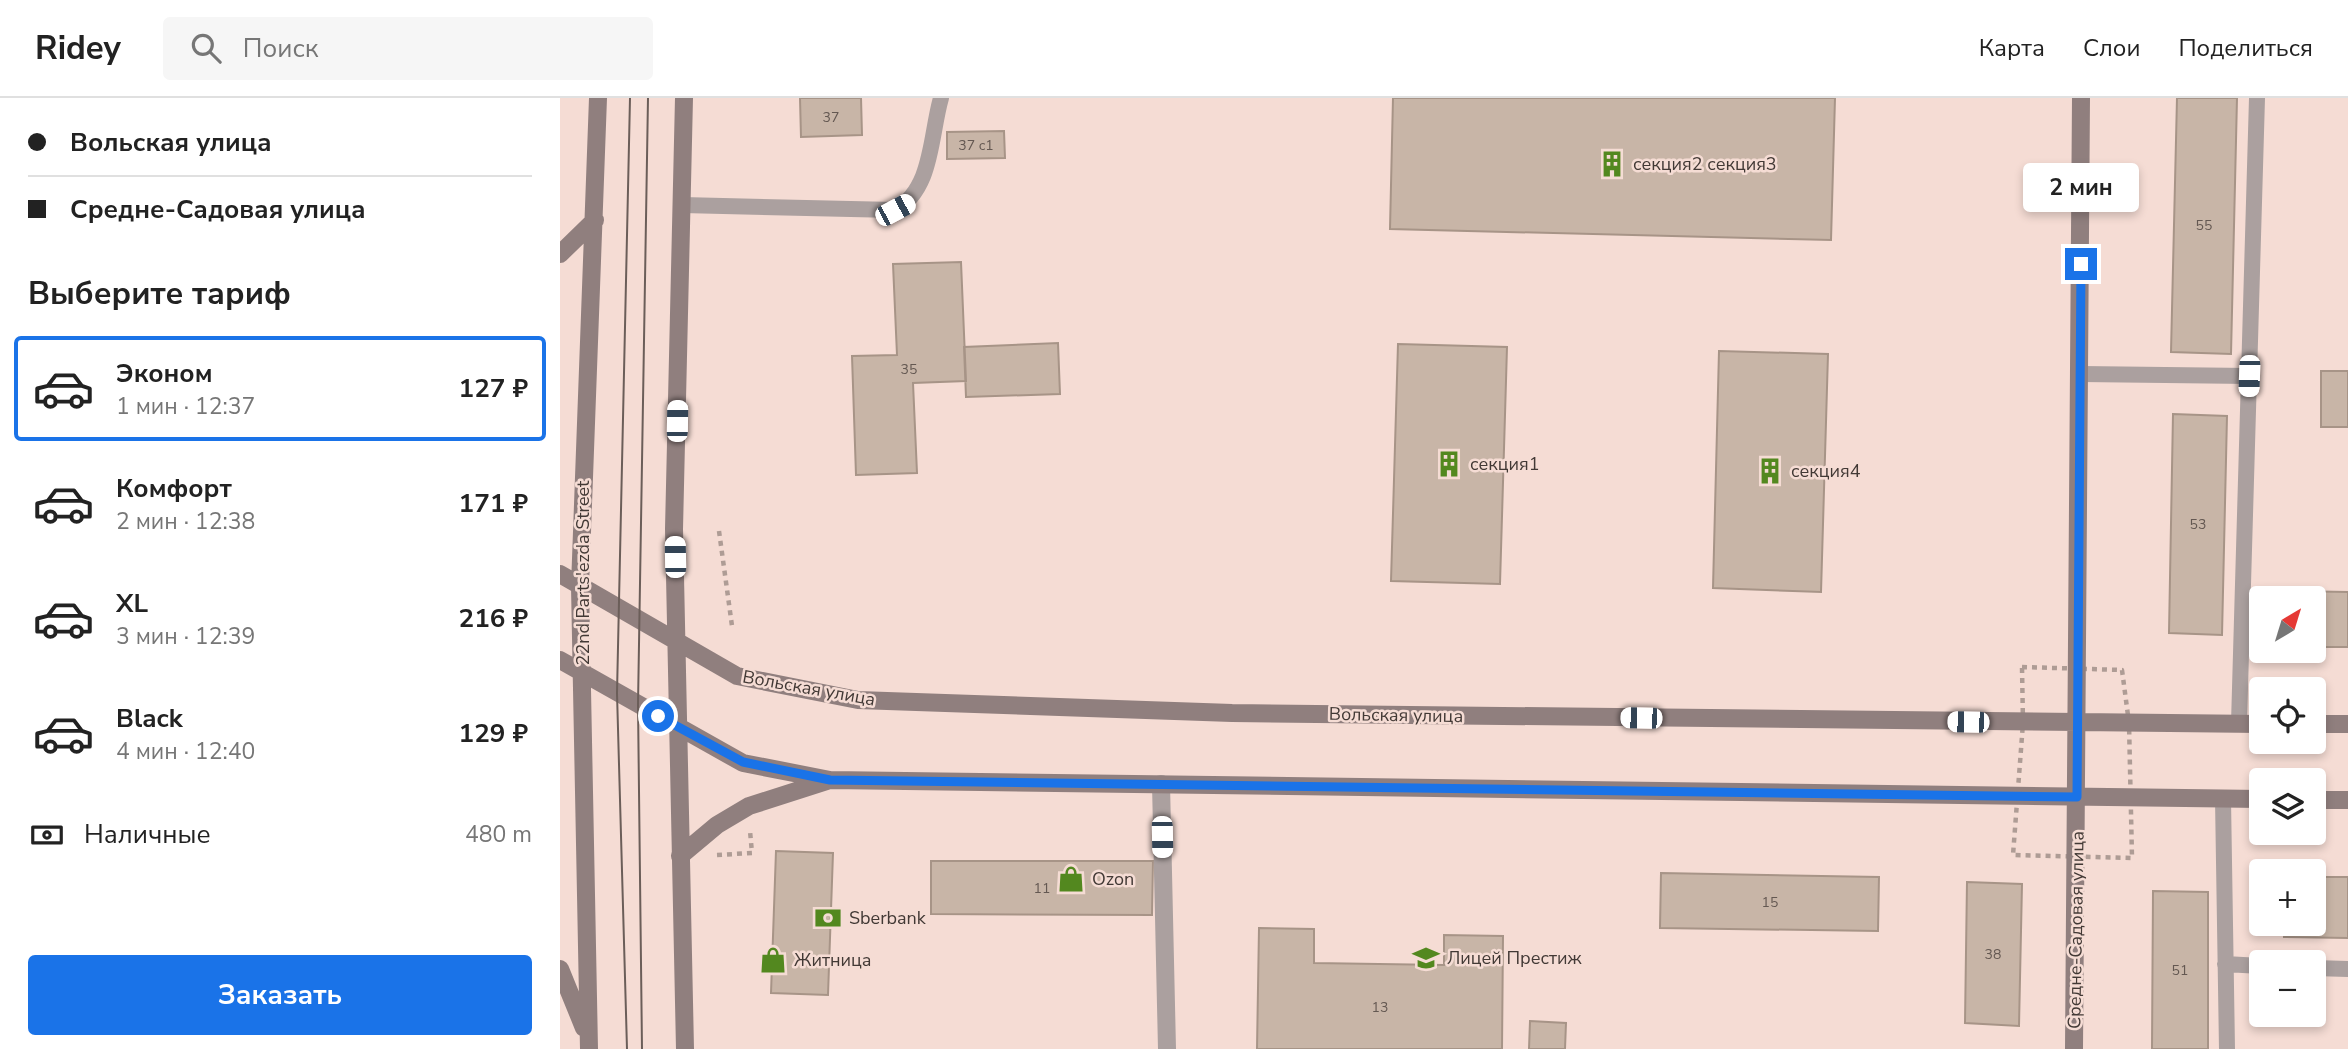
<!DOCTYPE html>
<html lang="ru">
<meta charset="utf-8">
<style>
body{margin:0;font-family:"Nunito Sans",sans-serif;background:#f6f6f6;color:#222;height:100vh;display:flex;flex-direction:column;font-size:26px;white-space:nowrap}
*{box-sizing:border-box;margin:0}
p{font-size:23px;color:#767676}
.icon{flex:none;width:38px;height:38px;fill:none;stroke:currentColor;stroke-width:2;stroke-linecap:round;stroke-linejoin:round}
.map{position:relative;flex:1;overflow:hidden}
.side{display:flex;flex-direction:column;background:#fff;width:560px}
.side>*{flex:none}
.top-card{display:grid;align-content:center;height:154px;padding:0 28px;background:#fff}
.needle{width:46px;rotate:38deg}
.tools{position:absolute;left:1689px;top:488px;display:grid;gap:14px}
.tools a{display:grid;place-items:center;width:77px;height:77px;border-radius:7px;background:#fff;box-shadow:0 4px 10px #0003;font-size:35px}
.end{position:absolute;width:32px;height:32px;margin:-16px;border:9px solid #1a73e8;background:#fff;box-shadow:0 0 0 4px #fff}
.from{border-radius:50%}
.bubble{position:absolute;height:49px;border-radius:7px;background:#fff;box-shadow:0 4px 10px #0003;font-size:23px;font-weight:700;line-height:49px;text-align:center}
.car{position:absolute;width:21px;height:42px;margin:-21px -10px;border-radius:9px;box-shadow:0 0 5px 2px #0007;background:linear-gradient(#fff 24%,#345 0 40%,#fff 0 76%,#345 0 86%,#fff 0)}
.top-card b{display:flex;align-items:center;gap:24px;height:66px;font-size:26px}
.top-card b+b{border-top:2px solid #e0e0e0}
.top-card i{width:18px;height:18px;background:#222}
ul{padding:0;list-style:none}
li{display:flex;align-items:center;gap:21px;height:105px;margin:0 14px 10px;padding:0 14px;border:4px solid transparent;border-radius:7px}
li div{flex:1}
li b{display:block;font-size:26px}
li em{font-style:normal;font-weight:700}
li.active{border-color:#1a73e8}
li>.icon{width:63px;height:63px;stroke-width:1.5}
h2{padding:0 28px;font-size:32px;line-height:84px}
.pay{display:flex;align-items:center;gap:18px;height:77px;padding:0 28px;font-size:26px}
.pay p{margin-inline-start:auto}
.cta{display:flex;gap:14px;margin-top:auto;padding:14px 28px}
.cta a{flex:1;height:80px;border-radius:7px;background:#1a73e8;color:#fff;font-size:28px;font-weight:700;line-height:80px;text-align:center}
header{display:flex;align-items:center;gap:42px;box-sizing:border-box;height:98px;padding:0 35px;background:#fff;border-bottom:2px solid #e0e0e0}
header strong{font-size:33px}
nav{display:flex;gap:38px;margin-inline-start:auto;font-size:24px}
.search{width:490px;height:63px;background:#f6f6f6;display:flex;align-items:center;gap:18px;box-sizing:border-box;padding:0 24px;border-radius:7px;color:#767676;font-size:26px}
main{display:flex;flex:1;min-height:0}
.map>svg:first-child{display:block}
.building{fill:#c8b5a7;stroke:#a79487;stroke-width:2}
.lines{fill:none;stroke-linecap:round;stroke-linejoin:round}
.path{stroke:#ae9c95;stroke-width:4.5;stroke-dasharray:5 5;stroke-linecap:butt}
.lane{stroke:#aba09f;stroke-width:16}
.street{stroke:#aba09f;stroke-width:18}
.secondary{stroke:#907f7e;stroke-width:18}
.tram{stroke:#6b5e59;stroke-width:2}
.route{stroke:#1a73e8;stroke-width:9}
.labels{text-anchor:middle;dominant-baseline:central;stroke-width:5;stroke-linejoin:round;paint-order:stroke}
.number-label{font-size:14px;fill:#645852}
.poi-label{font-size:18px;fill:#423935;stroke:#f5dcd4;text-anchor:start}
.street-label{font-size:18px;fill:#423935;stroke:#f5dcd4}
</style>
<header>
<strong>Ridey</strong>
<div class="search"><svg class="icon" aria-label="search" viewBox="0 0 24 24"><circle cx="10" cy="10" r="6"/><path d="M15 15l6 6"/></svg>Поиск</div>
<nav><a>Карта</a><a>Слои</a><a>Поделиться</a></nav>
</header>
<main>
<section class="side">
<div class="top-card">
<b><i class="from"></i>Вольская улица</b>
<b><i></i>Средне-Садовая улица</b>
</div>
<h2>Выберите тариф</h2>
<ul>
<li class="active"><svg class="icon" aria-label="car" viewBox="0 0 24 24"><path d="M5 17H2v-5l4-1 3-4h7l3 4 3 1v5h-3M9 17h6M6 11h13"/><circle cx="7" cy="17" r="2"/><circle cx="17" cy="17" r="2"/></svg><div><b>Эконом</b><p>1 мин · 12:37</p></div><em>127 ₽</em></li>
<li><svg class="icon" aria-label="car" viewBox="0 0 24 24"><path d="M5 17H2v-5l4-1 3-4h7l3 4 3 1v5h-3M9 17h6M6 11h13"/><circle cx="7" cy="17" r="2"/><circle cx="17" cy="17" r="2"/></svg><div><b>Комфорт</b><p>2 мин · 12:38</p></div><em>171 ₽</em></li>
<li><svg class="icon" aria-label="car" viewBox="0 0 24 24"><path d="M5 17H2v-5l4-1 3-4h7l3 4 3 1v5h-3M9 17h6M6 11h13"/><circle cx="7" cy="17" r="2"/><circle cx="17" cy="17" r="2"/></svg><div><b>XL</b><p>3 мин · 12:39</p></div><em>216 ₽</em></li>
<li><svg class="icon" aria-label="car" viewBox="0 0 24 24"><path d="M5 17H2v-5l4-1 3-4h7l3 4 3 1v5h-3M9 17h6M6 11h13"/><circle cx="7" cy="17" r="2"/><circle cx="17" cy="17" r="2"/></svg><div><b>Black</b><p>4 мин · 12:40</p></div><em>129 ₽</em></li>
</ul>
<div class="pay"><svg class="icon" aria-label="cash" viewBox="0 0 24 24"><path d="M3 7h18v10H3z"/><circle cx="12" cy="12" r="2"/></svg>Наличные<p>480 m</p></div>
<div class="cta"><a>Заказать</a></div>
</section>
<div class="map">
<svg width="1788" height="951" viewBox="0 0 1788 951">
<rect width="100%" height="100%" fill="#f5dcd4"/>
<path class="building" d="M240,0H301L302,37L241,39Z
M833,0H1275L1271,142L830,131Z
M1617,0H1677L1671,256L1611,254Z
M444,33L445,60L387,61V34Z
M401,164L406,283L353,285L357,375L296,377L292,258L337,257L333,166Z
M498,245L500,296L406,299L404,249Z
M838,246L947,249L940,486L831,483Z
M1159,253L1268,256L1261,494L1153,490Z
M1761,273H1788V329H1761Z
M1613,316L1667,318L1662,537L1609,535Z
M1732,493L1788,494V549H1754V500H1732Z
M216,753L273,755L268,897L211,895Z
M371,763H593L592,817L371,816Z
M1101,775L1319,779L1318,833L1100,830Z
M1754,779H1788V840L1724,839V826H1754Z
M1407,784L1462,786L1459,928L1405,925Z
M1593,793L1648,794V951H1592Z
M699,830L754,831V865L884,867V837L943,838L942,951H697Z
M970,923L1006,925L1005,951H969Z"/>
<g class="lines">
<path class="path" d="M159,433L172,528
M1462,569L1562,572L1569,625L1572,760L1453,757L1463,625Z
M157,757L192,755L190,733"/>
<path class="lane" d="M122,107L335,112C373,91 370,38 381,0
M1521,276L1689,278
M1679,625L1697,0
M1663,701L1667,951
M1665,866L1701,868
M1754,870L1788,871"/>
<path class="street" d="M601,686L607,951"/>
<path class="secondary" d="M124,0L114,431L125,951
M0,156L35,122
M0,476L177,578L298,602L672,615L1701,626
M0,562L183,665L270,682L1701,701
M1754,626H1788
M1754,702H1788
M120,758L157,727L189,708L267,683
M0,871L24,930
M29,951L20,488L38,0
M1514,951L1521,0"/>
<path class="tram" d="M67,951L57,595L70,0
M82,951L78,607L88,0"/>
</g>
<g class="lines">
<path class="route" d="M98,618L183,664L270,682L1517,699L1521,166"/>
</g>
<defs>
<g id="building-bare" transform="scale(2.1)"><path d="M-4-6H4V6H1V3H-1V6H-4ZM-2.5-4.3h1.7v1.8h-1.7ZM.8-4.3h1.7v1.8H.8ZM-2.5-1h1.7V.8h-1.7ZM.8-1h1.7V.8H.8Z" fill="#53881f" stroke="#f5dcd4" stroke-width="2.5" paint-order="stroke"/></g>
<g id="shop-bare" transform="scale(2.1)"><path d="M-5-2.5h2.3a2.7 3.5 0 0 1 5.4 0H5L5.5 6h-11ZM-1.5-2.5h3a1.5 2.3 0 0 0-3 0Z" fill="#53881f" stroke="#f5dcd4" stroke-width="2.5" paint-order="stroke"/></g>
<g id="bank-bare" transform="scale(2.1)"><path d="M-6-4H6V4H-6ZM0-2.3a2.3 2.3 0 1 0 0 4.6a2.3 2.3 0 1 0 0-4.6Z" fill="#53881f" stroke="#f5dcd4" stroke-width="2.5" paint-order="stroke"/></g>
<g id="school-bare" transform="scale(2.1)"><path d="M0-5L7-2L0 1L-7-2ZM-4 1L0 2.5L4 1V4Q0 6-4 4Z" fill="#53881f" stroke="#f5dcd4" stroke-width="2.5" paint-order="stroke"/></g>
</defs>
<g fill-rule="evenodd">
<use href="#building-bare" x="1052" y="66"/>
<use href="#building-bare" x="889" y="366"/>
<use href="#building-bare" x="1210" y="373"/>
<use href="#shop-bare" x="511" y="781"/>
<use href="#bank-bare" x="268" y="820"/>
<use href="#school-bare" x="866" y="860"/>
<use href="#shop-bare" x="213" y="862"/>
</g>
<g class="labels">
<g class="number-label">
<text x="271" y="19">37</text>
<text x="416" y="47">37 с1</text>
<text x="1644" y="127">55</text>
<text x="349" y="271">35</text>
<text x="1638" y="426">53</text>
<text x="482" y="790">11</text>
<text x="1210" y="804">15</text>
<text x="1433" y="856">38</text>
<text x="1620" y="872">51</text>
<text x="820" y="909">13</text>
</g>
<g class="poi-label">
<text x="1073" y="66">секция2 секция3</text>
<text x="910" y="366">секция1</text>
<text x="1231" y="373">секция4</text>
<text x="532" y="781">Ozon</text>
<text x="289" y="820">Sberbank</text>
<text x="887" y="860">Лицей Престиж</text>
<text x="234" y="862">Житница</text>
</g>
<g class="street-label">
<text transform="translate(23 475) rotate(-90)">22nd Parts'ezda Street</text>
<text transform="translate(249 590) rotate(10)">Вольская улица</text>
<text transform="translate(836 617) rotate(1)">Вольская улица</text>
<text transform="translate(1516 832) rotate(-89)">Средне-Садовая улица</text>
</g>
</g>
</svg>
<div class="tools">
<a><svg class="needle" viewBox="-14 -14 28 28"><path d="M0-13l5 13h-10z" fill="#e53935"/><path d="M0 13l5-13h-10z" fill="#767676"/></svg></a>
<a><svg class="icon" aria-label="locate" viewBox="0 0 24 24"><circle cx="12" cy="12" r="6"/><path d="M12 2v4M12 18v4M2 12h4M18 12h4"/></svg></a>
<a><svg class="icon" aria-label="layers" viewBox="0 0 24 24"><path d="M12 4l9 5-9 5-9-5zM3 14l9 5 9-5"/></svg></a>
<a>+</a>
<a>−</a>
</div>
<i class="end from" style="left:98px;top:618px"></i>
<i class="end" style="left:1521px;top:166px"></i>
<div class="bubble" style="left:1463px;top:65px;width:116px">2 мин</div>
<i class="car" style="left:335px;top:112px;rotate:62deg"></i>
<i class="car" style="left:1689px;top:278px;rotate:182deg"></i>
<i class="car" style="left:117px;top:323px;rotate:1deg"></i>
<i class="car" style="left:115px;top:459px;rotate:359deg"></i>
<i class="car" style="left:1081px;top:620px;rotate:271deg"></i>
<i class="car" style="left:1408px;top:624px;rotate:271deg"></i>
<i class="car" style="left:602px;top:739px;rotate:179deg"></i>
</div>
</main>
